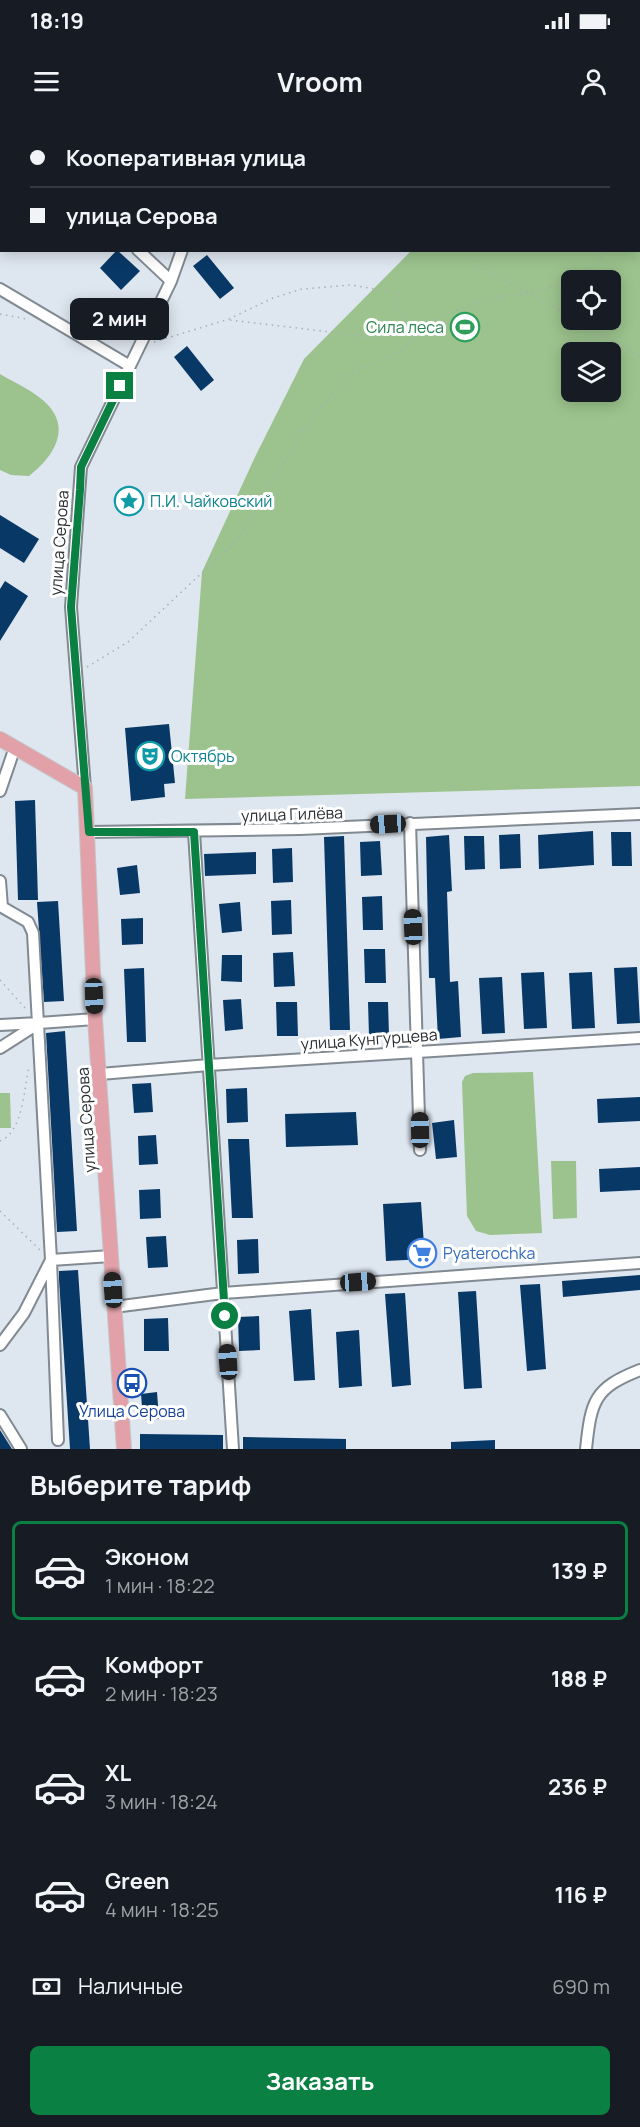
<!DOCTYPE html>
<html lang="ru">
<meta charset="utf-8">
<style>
body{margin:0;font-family:Manrope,sans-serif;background:#20242c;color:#f1f3f6;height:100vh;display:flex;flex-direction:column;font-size:22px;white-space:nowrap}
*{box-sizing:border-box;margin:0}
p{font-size:20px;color:#9ea1a6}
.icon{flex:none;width:33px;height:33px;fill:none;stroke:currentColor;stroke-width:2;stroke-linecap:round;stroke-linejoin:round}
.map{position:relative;height:1329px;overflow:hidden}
.panel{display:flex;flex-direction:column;background:#171b24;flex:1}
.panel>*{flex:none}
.top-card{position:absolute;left:0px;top:0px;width:640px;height:132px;box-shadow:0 3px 15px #0003;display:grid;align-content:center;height:132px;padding:0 30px;background:#171b24}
.tools{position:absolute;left:561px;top:150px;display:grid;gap:12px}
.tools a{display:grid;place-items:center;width:60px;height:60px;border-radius:9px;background:#171b24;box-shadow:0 3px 15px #0003;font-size:30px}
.end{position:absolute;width:27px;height:27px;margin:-14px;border:8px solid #0b8043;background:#fff;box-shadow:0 0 0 3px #fff}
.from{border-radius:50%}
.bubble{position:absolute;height:42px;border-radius:9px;background:#171b24;box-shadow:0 3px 15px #0003;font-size:20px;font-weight:700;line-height:42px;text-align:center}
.car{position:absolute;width:18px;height:36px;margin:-18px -9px;border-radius:8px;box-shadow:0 0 4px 2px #0007;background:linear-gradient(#222 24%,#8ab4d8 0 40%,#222 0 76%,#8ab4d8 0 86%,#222 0)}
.top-card b{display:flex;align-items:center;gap:21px;height:57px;font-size:22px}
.top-card b+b{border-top:2px solid #363941}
.top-card i{width:15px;height:15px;background:#f1f3f6}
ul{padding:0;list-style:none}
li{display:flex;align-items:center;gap:18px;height:99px;margin:0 12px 9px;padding:0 18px;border:3px solid transparent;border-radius:9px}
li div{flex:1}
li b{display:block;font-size:22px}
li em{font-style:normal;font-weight:700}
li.current{border-color:#0b8043}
li>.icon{width:54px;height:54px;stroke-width:1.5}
h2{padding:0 30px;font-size:27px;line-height:72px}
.pay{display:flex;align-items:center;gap:15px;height:66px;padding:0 30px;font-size:22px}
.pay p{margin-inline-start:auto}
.action{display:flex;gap:12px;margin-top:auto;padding:12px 30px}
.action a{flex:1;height:69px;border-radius:9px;background:#0b8043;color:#fff;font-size:24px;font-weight:700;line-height:69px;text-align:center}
.status{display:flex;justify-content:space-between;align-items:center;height:42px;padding:0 30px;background:#171b24;direction:ltr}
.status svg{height:16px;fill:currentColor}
header{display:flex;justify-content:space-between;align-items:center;height:78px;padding:0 30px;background:#171b24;font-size:27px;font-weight:700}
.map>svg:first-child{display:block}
.green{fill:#9cc38d;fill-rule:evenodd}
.building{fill:#083866}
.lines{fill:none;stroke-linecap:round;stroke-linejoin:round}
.minor-casing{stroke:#818991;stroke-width:14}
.major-casing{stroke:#c4c5c6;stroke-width:16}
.path{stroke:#a7aeb6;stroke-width:1.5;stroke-dasharray:1.5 4.5;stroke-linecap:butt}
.minor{stroke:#fff;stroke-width:10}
.major{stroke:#e2a1a9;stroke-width:14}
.route{stroke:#0b8043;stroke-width:8}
.labels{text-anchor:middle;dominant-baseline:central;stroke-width:6;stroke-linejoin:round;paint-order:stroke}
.leisure-label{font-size:16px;fill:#27864d;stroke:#fff;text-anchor:end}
.culture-label{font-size:16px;fill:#0d838f;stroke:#fff;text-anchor:start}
.street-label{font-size:16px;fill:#2b2f32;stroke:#fff}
.shop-label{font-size:16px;fill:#366cbe;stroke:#fff;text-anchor:start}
.transit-label{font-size:16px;fill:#164399;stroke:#fff}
</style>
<div class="status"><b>18:19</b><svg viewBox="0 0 49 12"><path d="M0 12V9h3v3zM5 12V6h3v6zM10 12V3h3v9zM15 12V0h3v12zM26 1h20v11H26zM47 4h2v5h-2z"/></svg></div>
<header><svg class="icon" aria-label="menu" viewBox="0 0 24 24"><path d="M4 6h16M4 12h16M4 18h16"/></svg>Vroom<svg class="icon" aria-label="person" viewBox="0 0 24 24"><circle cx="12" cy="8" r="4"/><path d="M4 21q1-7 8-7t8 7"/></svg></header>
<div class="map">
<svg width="640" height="1329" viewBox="0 0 640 1329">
<rect width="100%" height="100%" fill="#dee6f0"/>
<path class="green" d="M556,0H640V666L185,679L202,452L255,337L304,239L411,131L639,130V2L551,1ZM572,160H610V200H572ZM572,232H610V272H572Z
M0,254C15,263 36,272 48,285C72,311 51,339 29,356L11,355L0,350Z
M533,952L542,1113L490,1115L476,1111L467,1096L462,962L465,956L473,953Z
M0,973H10L11,1008H0Z
M551,1041H576L577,1098L553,1099Z"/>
<path class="building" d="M117,130L140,151L121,170L100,148Z
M207,135L234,168L220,179L193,146Z
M187,226L214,260L201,271L174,237Z
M0,395L39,419L24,443L0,428Z
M5,461L28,476L0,521V469Z
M169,604L175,663L164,664L165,677L131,681L125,608Z
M35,680L38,780H18L15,681Z
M593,711L594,745L539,749L538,715Z
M611,712H631L632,746H612Z
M520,714L521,748L500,749L499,715Z
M449,715L452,771L447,772L450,862L458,861L461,917L438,919L435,858H429L426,717Z
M344,716L350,910H330L324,717Z
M464,716H484L485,749L465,750Z
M380,721L382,755L361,756L360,722Z
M292,728L293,762L273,763L272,729Z
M256,732V754L205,756L204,734Z
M137,745L140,773L120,775L117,748Z
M382,776L383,810H363L362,777Z
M291,780L292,814L272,815L271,781Z
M58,781L64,881L44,882L37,782Z
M240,782L242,811L222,813L219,784Z
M143,798V824L122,825L121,799Z
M364,829H385L386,863H365Z
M293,832L295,866L274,867L273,833Z
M222,835H242V862L221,861Z
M637,847L640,903L617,904L614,848Z
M144,848L146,922H127L124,849Z
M544,852L547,908L524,909L521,853Z
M592,852L595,908L572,909L569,853Z
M502,857L505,913L482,914L479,858Z
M241,879L243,909L225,911L223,880Z
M276,882H297L298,916H277Z
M368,882H388L389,915L369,916Z
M65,911L77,1111L57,1112L46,913Z
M151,963L153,992L134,993L132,964Z
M247,968L248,1002L227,1003L226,969Z
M640,977V1001L598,1003L597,979Z
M356,992L358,1025L286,1027L285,994Z
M454,1000L457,1037L436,1039L432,1003Z
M156,1015L158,1044L139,1045L138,1016Z
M228,1019H249L253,1098H232Z
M640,1047V1070L600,1072L599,1049Z
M160,1069L161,1098L140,1099L139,1070Z
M421,1082L425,1139L386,1141L383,1084Z
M166,1116L168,1147L148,1148L146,1117Z
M258,1119L259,1153L238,1154L237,1120Z
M78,1150L90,1329H70L59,1160V1151Z
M640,1155V1170L563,1177L562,1161Z
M540,1164L546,1249L527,1251L520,1165Z
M476,1171L482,1268L464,1269L458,1172Z
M405,1173L411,1265L392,1267L385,1174Z
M311,1189L315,1260L294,1261L289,1191Z
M259,1196L260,1230L239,1231L238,1197Z
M168,1198L169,1231H144V1199Z
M359,1210L362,1266L339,1268L336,1212Z
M157,1272L159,1299L143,1300L141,1274Z
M0,1310L5,1318L12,1329H0Z
M140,1314L223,1315V1329H140Z
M243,1317L346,1319V1329H243Z
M495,1320V1329H451V1322Z"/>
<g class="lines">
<g class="minor-casing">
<path id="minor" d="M82,2L83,0
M190,2L192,0
M338,2L340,0
M138,130L171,161
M0,169L130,246
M85,668L71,487L81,347L171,161L182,130
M0,671L15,627
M410,703L420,1030
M89,712L300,709L640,694
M194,712L233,1329
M0,761L2,787L28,802L33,813L51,1140L24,1193L0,1225
M0,905L39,903
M0,928L39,903L95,899
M100,954L209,945L640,918
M114,1187L223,1173L640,1143
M0,1295L21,1329
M58,1320L51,1140L111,1136
M586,1329C591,1281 594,1268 640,1250"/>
</g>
<g class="major-casing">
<path id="major" d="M0,619L85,668L95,899L124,1329"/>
</g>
<path class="path" d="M639,38L640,39
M639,119H640
M470,130L473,138L481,147L572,197
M0,194L27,199
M230,200L380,218L421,206
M576,200L640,236
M154,222L229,199L273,178L302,169L351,165L400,173L396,185L405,199L422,206C444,195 466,185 491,178C503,174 515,175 528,173C559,167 586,154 609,130
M87,547L128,522L238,419L305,307L347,255L396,233L410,223L421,207
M0,860L25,888
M0,1021C23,1012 24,969 29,947
M0,1091L40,1130"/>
<use href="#minor" class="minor"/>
<use href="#major" class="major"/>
</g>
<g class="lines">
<path class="route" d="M120,266L81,347L80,370L71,487L89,712H194L225,1196"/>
</g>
<defs>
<g id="stadium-ring" transform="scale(1.5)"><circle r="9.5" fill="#fff" stroke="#2e9e5b" stroke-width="1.5"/><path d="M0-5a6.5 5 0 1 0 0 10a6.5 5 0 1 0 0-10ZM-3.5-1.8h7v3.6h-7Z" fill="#2e9e5b"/></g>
<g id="sight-ring" transform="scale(1.5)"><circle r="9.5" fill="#fff" stroke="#0f9aa8" stroke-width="1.5"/><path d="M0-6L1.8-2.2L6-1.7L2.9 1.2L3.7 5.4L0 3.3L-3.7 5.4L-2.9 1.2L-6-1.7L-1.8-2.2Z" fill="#0f9aa8"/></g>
<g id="theatre-ring" transform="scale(1.5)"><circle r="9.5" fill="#fff" stroke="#0f9aa8" stroke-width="1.5"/><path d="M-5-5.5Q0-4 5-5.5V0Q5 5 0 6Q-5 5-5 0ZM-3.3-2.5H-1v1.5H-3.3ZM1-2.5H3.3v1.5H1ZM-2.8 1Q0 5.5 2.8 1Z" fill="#0f9aa8"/></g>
<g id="supermarket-ring" transform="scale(1.5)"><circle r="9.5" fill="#fff" stroke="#3f7fe0" stroke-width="1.5"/><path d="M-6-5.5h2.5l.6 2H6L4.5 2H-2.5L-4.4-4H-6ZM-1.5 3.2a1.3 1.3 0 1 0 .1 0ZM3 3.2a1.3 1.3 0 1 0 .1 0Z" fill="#3f7fe0"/></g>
<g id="bus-ring" transform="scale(1.5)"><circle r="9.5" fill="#fff" stroke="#1a4fb4" stroke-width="1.5"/><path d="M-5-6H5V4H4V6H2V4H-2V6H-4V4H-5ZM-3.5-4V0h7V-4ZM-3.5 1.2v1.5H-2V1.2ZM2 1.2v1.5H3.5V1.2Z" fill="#1a4fb4"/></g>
</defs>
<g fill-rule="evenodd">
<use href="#stadium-ring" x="465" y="207"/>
<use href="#sight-ring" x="129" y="381"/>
<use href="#theatre-ring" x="150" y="636"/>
<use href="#supermarket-ring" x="422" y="1133"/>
<use href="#bus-ring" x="132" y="1263"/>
</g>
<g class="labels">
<g class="leisure-label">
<text x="444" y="207">Сила леса</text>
</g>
<g class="culture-label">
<text x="150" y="381">П.И. Чайковский</text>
<text x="171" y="636">Октябрь</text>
</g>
<g class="street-label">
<text transform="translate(59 423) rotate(-86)">улица Серова</text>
<text transform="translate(292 694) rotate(-2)">улица Гилёва</text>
<text transform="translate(369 919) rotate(-4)">улица Кунгурцева</text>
<text transform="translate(86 1000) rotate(-94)">улица Серова</text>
</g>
<g class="shop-label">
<text x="443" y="1133">Pyaterochka</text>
</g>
<g class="transit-label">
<text x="132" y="1291">Улица Серова</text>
</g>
</g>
</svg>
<div class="tools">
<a><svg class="icon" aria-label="locate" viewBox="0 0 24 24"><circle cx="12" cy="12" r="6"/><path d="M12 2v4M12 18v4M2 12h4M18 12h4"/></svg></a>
<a><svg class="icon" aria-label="layers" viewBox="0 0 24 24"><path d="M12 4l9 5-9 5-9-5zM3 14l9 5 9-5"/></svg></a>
</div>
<i class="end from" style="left:225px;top:1196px"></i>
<i class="end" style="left:120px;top:266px"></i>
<div class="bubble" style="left:70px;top:178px;width:99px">2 мин</div>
<i class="car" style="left:388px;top:704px;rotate:267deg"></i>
<i class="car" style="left:413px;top:807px;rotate:358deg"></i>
<i class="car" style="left:94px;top:876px;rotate:178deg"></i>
<i class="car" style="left:420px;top:1010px;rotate:359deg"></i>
<i class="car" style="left:358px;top:1162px;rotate:86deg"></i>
<i class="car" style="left:113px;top:1170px;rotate:356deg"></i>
<i class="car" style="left:228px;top:1242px;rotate:356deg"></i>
<div class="top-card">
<b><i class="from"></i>Кооперативная улица</b>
<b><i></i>улица Серова</b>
</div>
</div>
<section class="panel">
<h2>Выберите тариф</h2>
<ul>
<li class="current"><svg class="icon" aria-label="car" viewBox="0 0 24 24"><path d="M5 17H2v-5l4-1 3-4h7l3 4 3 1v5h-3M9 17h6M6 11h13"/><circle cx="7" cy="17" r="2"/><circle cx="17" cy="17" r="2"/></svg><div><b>Эконом</b><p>1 мин · 18:22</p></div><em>139 ₽</em></li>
<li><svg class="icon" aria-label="car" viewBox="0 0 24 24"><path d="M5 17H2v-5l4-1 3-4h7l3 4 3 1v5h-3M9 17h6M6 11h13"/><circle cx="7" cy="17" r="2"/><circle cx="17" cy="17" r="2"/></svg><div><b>Комфорт</b><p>2 мин · 18:23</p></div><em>188 ₽</em></li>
<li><svg class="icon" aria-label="car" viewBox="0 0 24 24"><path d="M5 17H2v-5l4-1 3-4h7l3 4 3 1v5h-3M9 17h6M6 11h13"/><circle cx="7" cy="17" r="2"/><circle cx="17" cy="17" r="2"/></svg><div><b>XL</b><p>3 мин · 18:24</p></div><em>236 ₽</em></li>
<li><svg class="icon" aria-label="car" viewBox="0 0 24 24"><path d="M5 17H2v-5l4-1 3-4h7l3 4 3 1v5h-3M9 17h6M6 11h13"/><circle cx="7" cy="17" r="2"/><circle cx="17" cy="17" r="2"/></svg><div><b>Green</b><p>4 мин · 18:25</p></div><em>116 ₽</em></li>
</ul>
<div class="pay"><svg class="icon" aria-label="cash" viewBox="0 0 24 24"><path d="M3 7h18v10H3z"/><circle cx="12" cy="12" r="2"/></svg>Наличные<p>690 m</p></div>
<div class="action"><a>Заказать</a></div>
</section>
